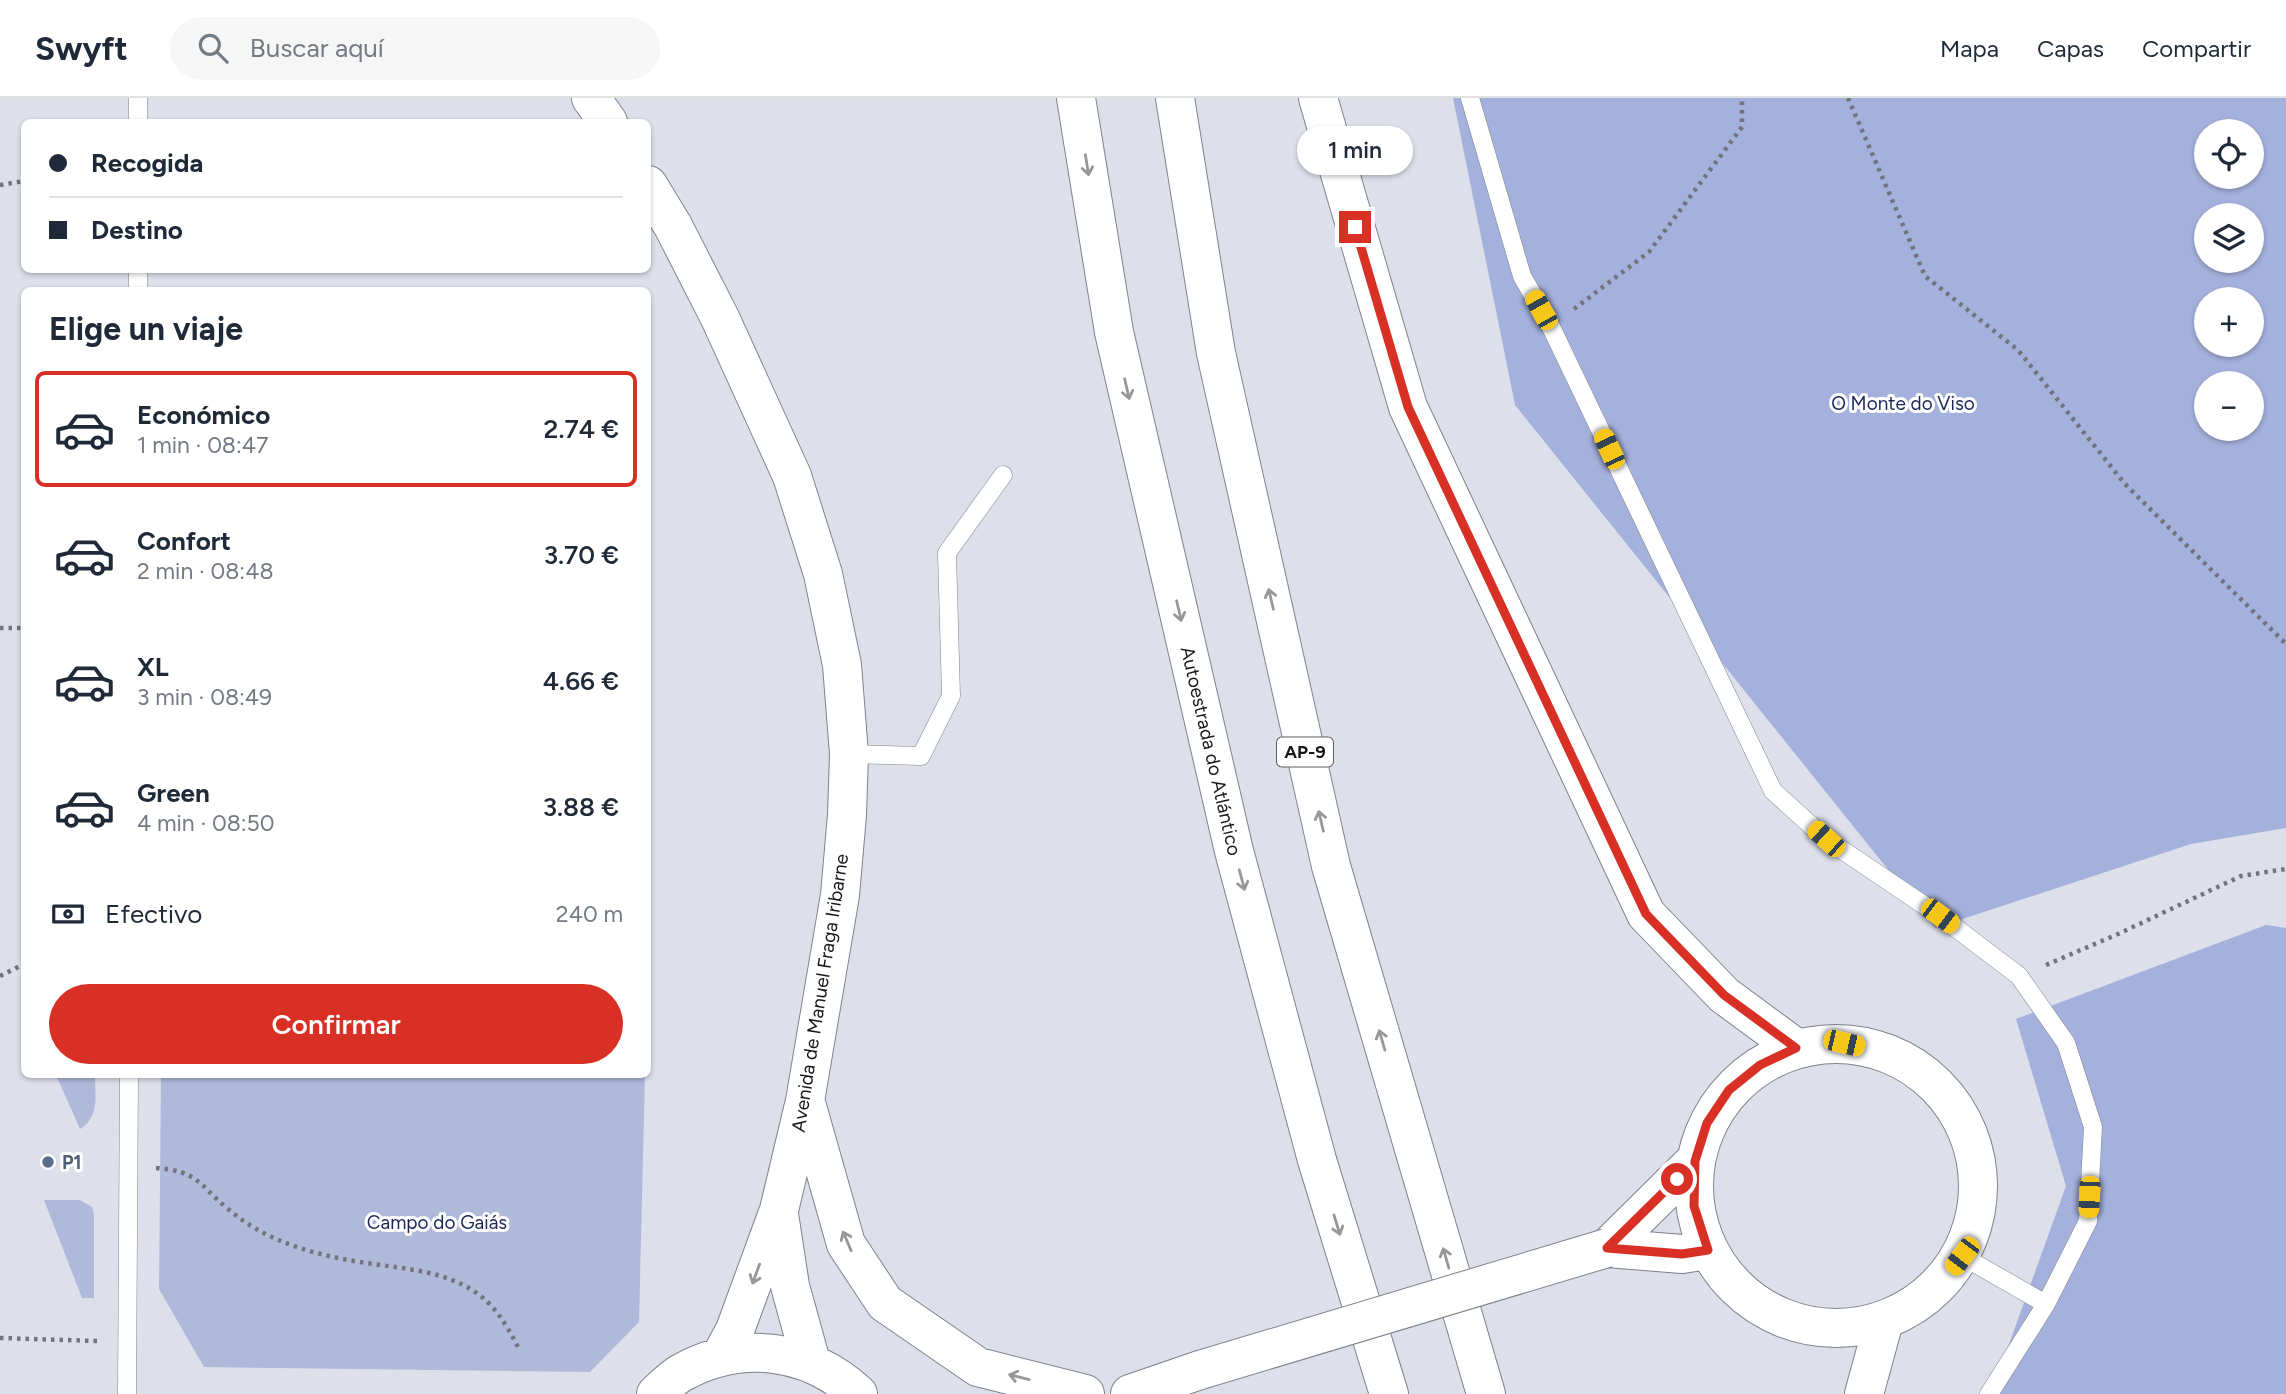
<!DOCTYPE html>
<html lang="es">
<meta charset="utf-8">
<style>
body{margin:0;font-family:Figtree,sans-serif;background:#f6f6f7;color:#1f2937;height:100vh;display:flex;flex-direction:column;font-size:26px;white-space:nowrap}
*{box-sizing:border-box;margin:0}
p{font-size:23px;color:#747a83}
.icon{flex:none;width:38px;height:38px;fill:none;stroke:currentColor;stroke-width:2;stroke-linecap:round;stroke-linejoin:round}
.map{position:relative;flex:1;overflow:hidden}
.drawer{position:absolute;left:21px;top:189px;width:630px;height:791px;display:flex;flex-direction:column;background:#fff;border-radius:10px;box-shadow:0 2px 5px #0004}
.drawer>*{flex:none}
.banner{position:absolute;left:21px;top:21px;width:630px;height:154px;border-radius:10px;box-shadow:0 2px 5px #0004;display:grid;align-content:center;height:154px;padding:0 28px;background:#fff}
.buttons{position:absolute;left:2194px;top:21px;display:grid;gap:14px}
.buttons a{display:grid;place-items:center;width:70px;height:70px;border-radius:50%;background:#fff;box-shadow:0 2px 5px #0004;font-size:35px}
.end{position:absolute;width:32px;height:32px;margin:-16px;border:9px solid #d93025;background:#fff;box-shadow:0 0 0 4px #fff}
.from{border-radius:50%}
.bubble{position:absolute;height:49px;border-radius:24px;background:#fff;box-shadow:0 2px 5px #0004;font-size:23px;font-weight:600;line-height:49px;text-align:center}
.car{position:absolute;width:21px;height:42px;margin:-21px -10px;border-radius:9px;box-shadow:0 0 5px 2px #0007;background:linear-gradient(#f5c518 24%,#345 0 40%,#f5c518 0 76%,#345 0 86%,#f5c518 0)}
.banner b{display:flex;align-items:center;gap:24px;height:66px;font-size:26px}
.banner b+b{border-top:2px solid #e0e1e3}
.banner i{width:18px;height:18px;background:#1f2937}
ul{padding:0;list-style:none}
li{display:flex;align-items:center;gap:21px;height:116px;margin:0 14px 10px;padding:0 14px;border:4px solid transparent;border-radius:10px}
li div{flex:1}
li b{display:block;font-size:26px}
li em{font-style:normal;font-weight:600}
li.current{border-color:#d93025}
li>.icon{width:63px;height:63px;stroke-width:1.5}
h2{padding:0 28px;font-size:32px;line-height:84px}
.pay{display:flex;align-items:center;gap:18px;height:77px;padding:0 28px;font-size:26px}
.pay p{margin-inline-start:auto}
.action{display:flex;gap:14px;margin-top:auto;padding:14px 28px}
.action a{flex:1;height:80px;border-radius:42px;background:#d93025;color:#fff;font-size:28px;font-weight:600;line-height:80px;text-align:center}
header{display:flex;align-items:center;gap:42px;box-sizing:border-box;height:98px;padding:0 35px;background:#fff;border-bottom:2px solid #e0e1e3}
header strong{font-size:33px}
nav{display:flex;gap:38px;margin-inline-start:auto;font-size:24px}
.search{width:490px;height:63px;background:#f6f6f7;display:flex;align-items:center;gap:18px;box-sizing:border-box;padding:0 24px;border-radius:38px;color:#747a83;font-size:26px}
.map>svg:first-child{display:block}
.green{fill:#afbadb}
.forest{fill:#a4b1dc;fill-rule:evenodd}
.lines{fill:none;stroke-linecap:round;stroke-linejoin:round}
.lane-casing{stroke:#7f828c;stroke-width:19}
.secondary-casing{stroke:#7f828c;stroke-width:40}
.highway-casing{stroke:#7f828c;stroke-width:40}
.path{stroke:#72747c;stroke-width:4.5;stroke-dasharray:3.5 5;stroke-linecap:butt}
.lane{stroke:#fff;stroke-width:18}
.secondary{stroke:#fff;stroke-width:38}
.highway{stroke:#fff;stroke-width:38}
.secondary-bridge-casing{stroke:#7f828c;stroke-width:40;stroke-linecap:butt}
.secondary-bridge{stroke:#fff;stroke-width:38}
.oneway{stroke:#979799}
.route{stroke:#d93025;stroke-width:9}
.service-dot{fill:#5c6f8a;stroke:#fff;stroke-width:2.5}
.labels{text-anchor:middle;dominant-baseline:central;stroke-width:6;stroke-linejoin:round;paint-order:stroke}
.shield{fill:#fff;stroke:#5d5d60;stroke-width:2}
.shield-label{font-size:18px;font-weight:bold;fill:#17181c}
.park-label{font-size:19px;fill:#1d275b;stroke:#fff}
.street-label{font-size:19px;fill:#17181c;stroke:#fff}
.service-label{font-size:19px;font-weight:bold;fill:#4e5e75;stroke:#fff;text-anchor:start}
</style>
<header>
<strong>Swyft</strong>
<div class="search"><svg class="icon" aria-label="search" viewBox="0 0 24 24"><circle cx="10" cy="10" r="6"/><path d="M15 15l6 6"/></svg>Buscar aquí</div>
<nav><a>Mapa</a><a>Capas</a><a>Compartir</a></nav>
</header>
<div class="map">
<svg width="2286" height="1296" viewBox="0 0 2286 1296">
<rect width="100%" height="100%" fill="#dde0eb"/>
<path class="green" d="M56,977H95C95,997 100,1019 80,1031Z
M161,977H645L639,1224L590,1274L204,1269L159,1191Z
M44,1102H80L92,1109L94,1116V1200H82Z"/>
<path class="forest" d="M1453,0H2286V730L2191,746L1935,830L1515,307ZM2207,33H2252V79H2207ZM2207,117H2252V163H2207ZM2207,201H2252V247H2207ZM2207,285H2252V331H2207Z
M2266,827L2286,830V1296H1991L2066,1088L2016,921Z"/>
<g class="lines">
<g class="lane-casing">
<path id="lane" d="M138,0V24
M1470,0L1522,178L1551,229L1773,693L1826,741L1940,818L2019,878L2066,945L2093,1029L2088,1123L2046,1206L1989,1296
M138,172V192
M849,656L921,658L951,598L947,455L1003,377
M1962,1158L2046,1206
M127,1296L129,976"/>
</g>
<g class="secondary-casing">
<path id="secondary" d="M591,0L608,24
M648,87L673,128L720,220L792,378L823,476L842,567L849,656L847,717L840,797L805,1003L779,1112L735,1232L721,1258
M1694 1088a142 142 0 1 1 284 0a142 142 0 1 1-284 0Z
M806,1005L846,1146L885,1205L978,1269L1085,1296
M779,1116L790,1188L811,1264
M1607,1150L1695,1063
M1607,1150L1682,1156L1708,1152
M656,1296C664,1289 672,1280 681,1275C741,1242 808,1250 858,1296
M1130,1296L1200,1272"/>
</g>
<g class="highway-casing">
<path id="highway" d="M1076,0L1114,234L1234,753L1317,1062L1389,1296
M1175,0L1216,255L1331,768L1486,1296
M1318,0L1408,309L1646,816L1724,897L1796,950
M1864,1296L1884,1223"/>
</g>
<path class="path" d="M1848,0L1925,178L2018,252L2125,386L2286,546
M0,87L24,83
M1574,211L1649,154L1742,29V0
M0,530H24
M2046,867L2118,836L2241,778L2286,771
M0,878L24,866
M156,1070C198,1073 198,1086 227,1110C243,1124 261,1135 281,1143C310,1155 343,1162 374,1166C406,1171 438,1173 467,1189C493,1203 507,1227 520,1253
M0,1240L97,1243"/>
<use href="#lane" class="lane"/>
<use href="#secondary" class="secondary"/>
<use href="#highway" class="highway"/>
<g class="secondary-bridge-casing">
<path id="secondary-bridge" d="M1200,1272L1607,1150"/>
</g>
<use href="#secondary-bridge" class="secondary-bridge"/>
</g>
<defs><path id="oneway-shaft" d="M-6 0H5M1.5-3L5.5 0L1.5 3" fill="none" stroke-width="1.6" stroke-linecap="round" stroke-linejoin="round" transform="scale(1.75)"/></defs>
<g class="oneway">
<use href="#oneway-shaft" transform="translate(1087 67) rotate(81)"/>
<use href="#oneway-shaft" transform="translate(1127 291) rotate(77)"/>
<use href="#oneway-shaft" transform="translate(1271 501) rotate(-103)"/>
<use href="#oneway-shaft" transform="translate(1179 513) rotate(77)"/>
<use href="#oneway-shaft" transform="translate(1321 723) rotate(-103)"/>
<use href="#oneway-shaft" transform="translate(1242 782) rotate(75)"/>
<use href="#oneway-shaft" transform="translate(1382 942) rotate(-106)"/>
<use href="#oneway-shaft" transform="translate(1337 1127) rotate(73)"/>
<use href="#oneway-shaft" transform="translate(847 1143) rotate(-113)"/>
<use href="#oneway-shaft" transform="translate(1446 1160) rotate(-106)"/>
<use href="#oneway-shaft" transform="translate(756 1176) rotate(110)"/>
<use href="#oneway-shaft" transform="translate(1019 1279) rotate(-166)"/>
</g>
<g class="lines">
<path class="route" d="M1355,129L1408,309L1646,816L1724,897L1796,950L1760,967L1729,992L1707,1025L1695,1063L1694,1108L1708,1152L1682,1156L1607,1150L1677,1081"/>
</g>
<circle class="service-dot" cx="48" cy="1064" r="7"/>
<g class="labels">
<rect class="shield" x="1277" y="639.5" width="56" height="29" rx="5"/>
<g class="shield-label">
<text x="1305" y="654">AP-9</text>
</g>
<g class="park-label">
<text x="1903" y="305">O Monte do Viso</text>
<text x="437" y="1124">Campo do Gaiás</text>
</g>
<g class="street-label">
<text transform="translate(1211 653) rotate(77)">Autoestrada do Atlántico</text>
<text transform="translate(820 895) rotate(-81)">Avenida de Manuel Fraga Iribarne</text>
</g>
<g class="service-label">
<text x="62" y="1064">P1</text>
</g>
</g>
</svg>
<div class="buttons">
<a><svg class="icon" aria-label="locate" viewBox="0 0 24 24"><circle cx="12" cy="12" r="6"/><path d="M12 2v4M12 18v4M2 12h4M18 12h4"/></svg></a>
<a><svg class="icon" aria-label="layers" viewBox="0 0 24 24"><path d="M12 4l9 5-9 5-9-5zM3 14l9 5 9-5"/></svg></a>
<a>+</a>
<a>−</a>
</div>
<i class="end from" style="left:1677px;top:1081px"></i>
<i class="end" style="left:1355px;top:129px"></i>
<div class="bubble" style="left:1297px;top:28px;width:116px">1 min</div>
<i class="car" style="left:1541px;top:212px;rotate:331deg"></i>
<i class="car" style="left:1609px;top:351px;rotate:335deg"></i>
<i class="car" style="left:1826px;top:741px;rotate:312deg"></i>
<i class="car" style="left:1940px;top:818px;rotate:127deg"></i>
<i class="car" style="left:1844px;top:945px;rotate:103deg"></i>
<i class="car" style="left:2089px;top:1099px;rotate:183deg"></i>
<i class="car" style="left:1962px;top:1158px;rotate:217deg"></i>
<div class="banner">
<b><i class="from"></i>Recogida</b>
<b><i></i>Destino</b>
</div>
<section class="drawer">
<h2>Elige un viaje</h2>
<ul>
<li class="current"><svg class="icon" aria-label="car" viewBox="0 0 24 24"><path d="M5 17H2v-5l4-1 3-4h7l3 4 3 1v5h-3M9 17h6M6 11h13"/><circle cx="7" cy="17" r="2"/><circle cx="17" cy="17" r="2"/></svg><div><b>Económico</b><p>1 min · 08:47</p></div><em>2.74 €</em></li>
<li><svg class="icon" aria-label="car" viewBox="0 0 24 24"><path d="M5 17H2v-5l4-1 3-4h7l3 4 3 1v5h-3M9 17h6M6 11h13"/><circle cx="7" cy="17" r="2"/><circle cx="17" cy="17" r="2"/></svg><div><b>Confort</b><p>2 min · 08:48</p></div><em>3.70 €</em></li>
<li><svg class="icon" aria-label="car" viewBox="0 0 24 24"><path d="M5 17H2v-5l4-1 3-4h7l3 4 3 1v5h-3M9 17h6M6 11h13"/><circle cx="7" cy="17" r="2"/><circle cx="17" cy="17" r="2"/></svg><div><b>XL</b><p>3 min · 08:49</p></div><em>4.66 €</em></li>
<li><svg class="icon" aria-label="car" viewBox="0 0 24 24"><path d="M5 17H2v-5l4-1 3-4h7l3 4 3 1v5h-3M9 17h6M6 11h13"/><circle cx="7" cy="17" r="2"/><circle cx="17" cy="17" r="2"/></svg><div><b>Green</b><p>4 min · 08:50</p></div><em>3.88 €</em></li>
</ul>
<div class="pay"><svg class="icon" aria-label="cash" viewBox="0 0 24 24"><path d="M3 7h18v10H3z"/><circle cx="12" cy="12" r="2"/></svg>Efectivo<p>240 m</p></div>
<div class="action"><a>Confirmar</a></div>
</section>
</div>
